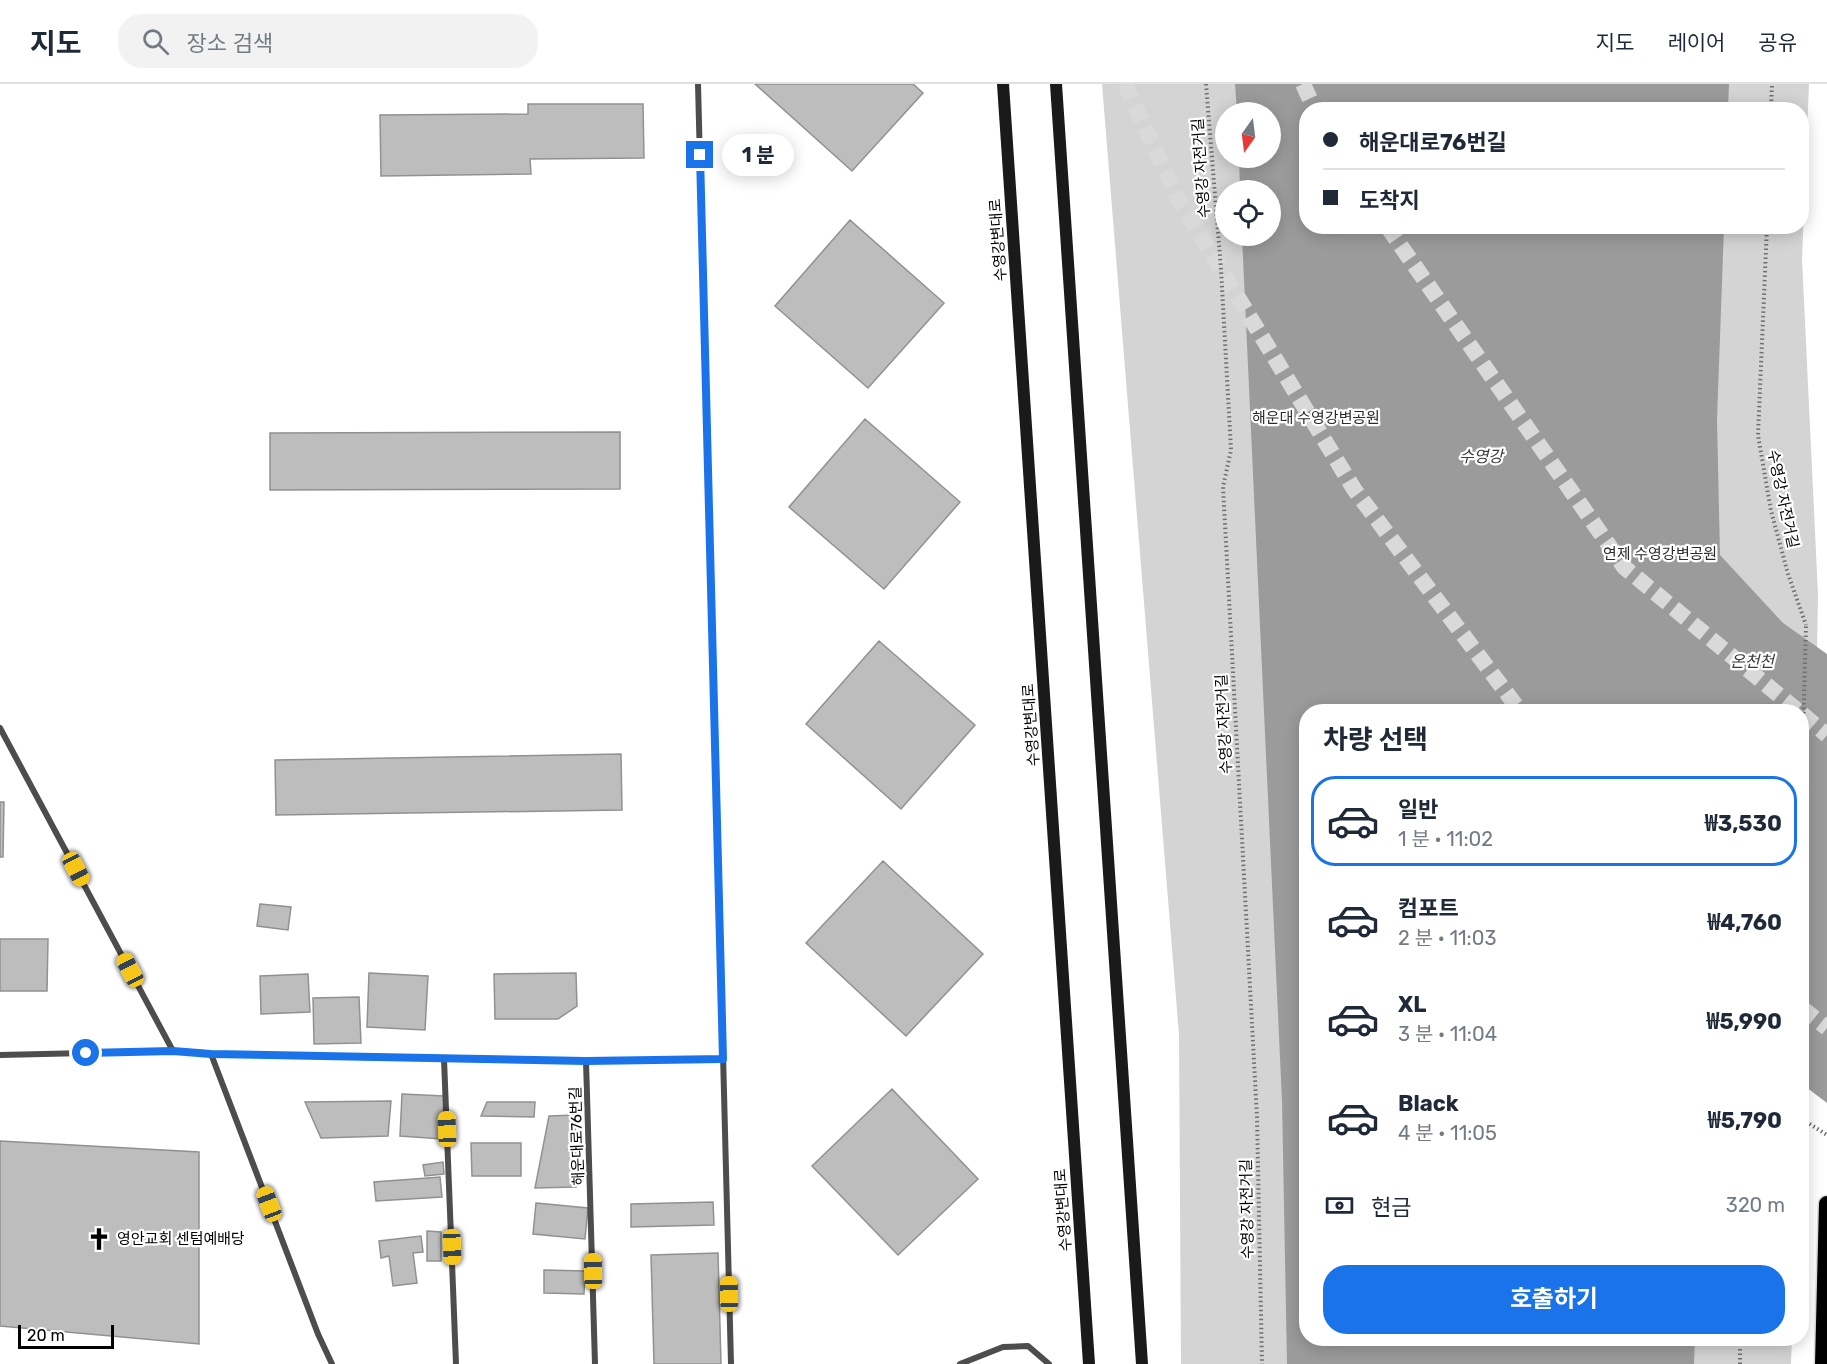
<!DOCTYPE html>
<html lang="ko">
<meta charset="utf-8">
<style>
body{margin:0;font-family:Rubik,"Noto Sans KR",sans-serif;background:#f2f2f3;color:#1f2937;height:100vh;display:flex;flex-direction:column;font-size:22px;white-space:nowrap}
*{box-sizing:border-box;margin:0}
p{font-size:20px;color:#747a83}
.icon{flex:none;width:33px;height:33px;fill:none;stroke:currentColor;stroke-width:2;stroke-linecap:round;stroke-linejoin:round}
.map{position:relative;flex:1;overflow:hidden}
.sheet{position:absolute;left:1299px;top:620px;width:510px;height:642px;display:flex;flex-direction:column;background:#fff;border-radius:24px;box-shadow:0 3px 15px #0003}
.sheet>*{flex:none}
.hud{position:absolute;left:1299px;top:18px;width:510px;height:132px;border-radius:24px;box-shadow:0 3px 15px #0003;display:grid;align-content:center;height:132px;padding:0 24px;background:#fff}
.needle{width:39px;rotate:194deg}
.tools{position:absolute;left:1215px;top:18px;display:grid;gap:12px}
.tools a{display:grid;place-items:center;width:66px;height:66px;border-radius:50%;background:#fff;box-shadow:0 3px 15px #0003;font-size:30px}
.scale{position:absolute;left:18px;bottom:15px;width:96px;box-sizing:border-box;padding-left:6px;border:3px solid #000;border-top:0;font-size:16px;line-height:21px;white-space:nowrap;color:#000;-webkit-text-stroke:4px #fff;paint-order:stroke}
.end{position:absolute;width:27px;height:27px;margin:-14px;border:8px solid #1a73e8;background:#fff;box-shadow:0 0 0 3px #fff}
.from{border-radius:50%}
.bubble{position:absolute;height:42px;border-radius:21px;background:#fff;box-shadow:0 3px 15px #0003;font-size:20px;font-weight:700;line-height:42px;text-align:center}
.car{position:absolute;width:18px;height:36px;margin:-18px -9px;border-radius:8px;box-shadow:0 0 4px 2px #0007;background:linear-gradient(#f5c518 24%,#345 0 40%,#f5c518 0 76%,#345 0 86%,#f5c518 0)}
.hud b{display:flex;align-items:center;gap:21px;height:57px;font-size:22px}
.hud b+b{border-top:2px solid #e0e1e3}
.hud i{width:15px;height:15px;background:#1f2937}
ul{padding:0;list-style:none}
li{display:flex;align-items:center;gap:18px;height:90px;margin:0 12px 9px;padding:0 12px;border:3px solid transparent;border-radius:24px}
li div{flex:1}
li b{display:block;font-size:22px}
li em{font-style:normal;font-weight:700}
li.active{border-color:#1a73e8}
li>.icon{width:54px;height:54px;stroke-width:1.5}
h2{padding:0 24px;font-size:27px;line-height:72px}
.pay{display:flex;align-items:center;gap:15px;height:66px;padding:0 24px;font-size:22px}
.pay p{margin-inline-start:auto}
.button{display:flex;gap:12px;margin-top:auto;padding:12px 24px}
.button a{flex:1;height:69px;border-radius:24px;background:#1a73e8;color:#fff;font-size:24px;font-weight:700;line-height:69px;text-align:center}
header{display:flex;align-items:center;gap:36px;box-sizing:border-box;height:84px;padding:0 30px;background:#fff;border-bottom:2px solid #e0e1e3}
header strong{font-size:28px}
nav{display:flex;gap:33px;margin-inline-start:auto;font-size:21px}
.search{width:420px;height:54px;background:#f2f2f3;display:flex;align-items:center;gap:15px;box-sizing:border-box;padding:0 21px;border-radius:24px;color:#747a83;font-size:22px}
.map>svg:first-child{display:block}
.green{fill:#d4d4d4;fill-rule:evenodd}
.water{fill:#9b9b9b}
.building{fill:#bdbdbd;stroke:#919191;stroke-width:1.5}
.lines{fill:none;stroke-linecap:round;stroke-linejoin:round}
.trunk-tunnel{stroke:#d9d9d9;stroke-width:16;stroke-dasharray:16 8;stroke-linecap:butt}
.trunk-casing{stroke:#dbdbdb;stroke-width:19}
.path{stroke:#6f6f6f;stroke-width:4;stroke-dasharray:1.5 3;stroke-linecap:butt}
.minor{stroke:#4d4d4d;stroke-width:6}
.secondary{stroke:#1a1a1a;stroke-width:12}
.trunk{stroke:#000;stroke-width:16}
.path-bridge{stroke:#6f6f6f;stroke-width:4;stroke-dasharray:1.5 3;stroke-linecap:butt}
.route{stroke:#1a73e8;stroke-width:8}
.labels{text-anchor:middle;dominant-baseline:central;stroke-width:4.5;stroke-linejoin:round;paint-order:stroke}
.street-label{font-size:15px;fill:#000;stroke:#fff}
.park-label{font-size:15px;fill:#2b2b2b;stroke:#fff}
.poi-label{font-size:15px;fill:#000;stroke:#fff;text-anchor:start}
.water-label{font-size:16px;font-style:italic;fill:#3c3c3c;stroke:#fff}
</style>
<header>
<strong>지도</strong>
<div class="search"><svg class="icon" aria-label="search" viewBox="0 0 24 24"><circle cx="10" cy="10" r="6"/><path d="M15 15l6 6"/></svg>장소 검색</div>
<nav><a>지도</a><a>레이어</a><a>공유</a></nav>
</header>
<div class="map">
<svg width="1827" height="1280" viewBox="0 0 1827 1280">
<rect width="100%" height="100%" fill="#fff"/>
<path class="green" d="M1102,0H1809L1802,175L1818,510L1815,688L1802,627H1306V1254H1792L1791,1280H1181L1179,951ZM1306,26H1802V142H1306ZM1226,28H1270V74H1226ZM1226,106H1270V152H1226Z"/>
<path class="water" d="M1235,0H1729L1728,25L1306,26V142L1724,143L1717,336L1720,471L1783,539L1827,570V1019L1802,1000V627H1306V1254H1695L1694,1280H1287L1282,1017L1242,152H1270V106H1240L1239,74H1270V28H1237Z"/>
<path class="building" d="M755,0H913L923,9L852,87Z
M528,20H643L644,74L530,75L531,90L381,92L380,31L528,30Z
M850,136L944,219L868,304L775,222Z
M865,335L960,418L884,505L789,423Z
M620,348V405L270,406V349Z
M879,557L975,641L901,725L806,640Z
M621,670L622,726L276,731L275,676Z
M0,718H4L3,773H0Z
M883,777L983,870L906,952L806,859Z
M260,820L291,823L288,846L257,842Z
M0,855H48L47,907H0Z
M369,889L428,892L425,946L367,943Z
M576,889L577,922L558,935H495L494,890Z
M308,890L310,928L261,930L260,892Z
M359,913L361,959L314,960L313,914Z
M892,1005L978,1095L898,1171L812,1082Z
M402,1010L444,1012L442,1055L400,1052Z
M391,1017L388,1052L321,1054L305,1018Z
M487,1018H535L534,1033L481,1032Z
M575,1031L576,1103L535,1104L549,1032Z
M0,1057L199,1068V1260L0,1242Z
M471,1059H521V1092H472Z
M443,1078L444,1090L425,1092L423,1081Z
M440,1093L442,1113L376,1117L374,1098Z
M713,1118L714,1141L631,1143V1120Z
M536,1119L588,1124L585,1155L533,1150Z
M427,1147L441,1148V1177H427Z
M421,1152L423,1168L413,1169L417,1199L393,1202L389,1172L381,1174L379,1157Z
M718,1169L721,1280H654L651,1171Z
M544,1186L585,1187L584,1210L544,1209Z"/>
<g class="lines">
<path class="trunk-tunnel" d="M1125,0L1176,111L1354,405L1520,627
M1303,0L1315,26
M1387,142L1624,483L1798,627
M1802,630L1827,651
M1802,924L1827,944"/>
<g class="trunk-casing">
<path id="trunk" d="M1823,1280L1827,1120"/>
</g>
<path class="path" d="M1206,0L1221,185L1231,366L1223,403L1257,1033L1262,1280
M1771,26L1772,0
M1767,142L1758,351L1771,427L1788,490L1806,541
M1802,1035L1827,1051
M1740,1280V1254"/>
<path class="minor" d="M698,0L731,1280
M0,644L173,967
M211,970L318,1250L332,1280
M0,971L173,967L211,970L586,977L723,975
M444,975L456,1280
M586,977L595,1280
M960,1280L1003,1263L1028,1262L1049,1280"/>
<path class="secondary" d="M1003,0L1089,1280
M1056,0L1142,1280"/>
<use href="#trunk" class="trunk"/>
<path class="path-bridge" d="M1802,688L1806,541"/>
</g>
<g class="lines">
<path class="route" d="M86,969L173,967L211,970L586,977L723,975L700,71"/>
</g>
<defs>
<g id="church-bare" transform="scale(1.8)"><path d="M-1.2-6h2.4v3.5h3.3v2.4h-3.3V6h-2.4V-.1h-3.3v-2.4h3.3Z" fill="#000" stroke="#fff" stroke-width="2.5" paint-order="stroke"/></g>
</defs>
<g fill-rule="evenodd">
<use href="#church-bare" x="99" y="1155"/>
</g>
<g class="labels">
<g class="street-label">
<text transform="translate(1201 84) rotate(-94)">수영강 자전거길</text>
<text transform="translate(998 156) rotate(-94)">수영강변대로</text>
<text transform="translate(1783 415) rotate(78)">수영강 자전거길</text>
<text transform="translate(1224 640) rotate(-93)">수영강 자전거길</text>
<text transform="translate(1031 641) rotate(-94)">수영강변대로</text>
<text transform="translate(577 1052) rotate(-92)">해운대로76번길</text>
<text transform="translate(1247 1125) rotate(-91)">수영강 자전거길</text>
<text transform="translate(1063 1126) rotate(-94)">수영강변대로</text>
</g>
<g class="park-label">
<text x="1316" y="334">해운대 수영강변공원</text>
<text x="1660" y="470">연제 수영강변공원</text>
</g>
<g class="poi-label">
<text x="117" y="1155">영안교회 센텀예배당</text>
</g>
<g class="water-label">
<text x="1481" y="372">수영강</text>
<text x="1752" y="577">온천천</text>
</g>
</g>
</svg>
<div class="tools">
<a><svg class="needle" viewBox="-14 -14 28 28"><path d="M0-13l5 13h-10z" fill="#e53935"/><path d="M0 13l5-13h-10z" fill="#747a83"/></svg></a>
<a><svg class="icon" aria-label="locate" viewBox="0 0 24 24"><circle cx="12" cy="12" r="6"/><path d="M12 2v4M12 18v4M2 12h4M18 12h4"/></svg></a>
</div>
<div class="scale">20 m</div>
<i class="end from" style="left:86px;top:969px"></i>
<i class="end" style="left:700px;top:71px"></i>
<div class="bubble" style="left:722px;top:50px;width:72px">1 분</div>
<i class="car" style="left:76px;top:785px;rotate:152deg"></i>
<i class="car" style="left:130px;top:886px;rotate:332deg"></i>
<i class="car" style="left:447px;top:1045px;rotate:358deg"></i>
<i class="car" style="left:269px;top:1120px;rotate:339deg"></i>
<i class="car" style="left:452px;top:1163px;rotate:178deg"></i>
<i class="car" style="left:593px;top:1187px;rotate:359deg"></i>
<i class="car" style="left:729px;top:1210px;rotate:359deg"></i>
<div class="hud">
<b><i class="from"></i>해운대로76번길</b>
<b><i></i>도착지</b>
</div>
<section class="sheet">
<h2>차량 선택</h2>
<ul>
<li class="active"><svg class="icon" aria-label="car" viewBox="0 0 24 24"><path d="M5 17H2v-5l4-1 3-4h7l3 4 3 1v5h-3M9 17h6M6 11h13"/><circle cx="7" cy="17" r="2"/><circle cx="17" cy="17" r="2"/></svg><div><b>일반</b><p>1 분 · 11:02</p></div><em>₩3,530</em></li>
<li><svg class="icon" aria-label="car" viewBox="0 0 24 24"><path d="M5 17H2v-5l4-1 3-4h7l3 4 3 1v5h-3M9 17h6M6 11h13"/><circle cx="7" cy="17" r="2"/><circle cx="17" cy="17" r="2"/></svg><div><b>컴포트</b><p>2 분 · 11:03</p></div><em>₩4,760</em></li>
<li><svg class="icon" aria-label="car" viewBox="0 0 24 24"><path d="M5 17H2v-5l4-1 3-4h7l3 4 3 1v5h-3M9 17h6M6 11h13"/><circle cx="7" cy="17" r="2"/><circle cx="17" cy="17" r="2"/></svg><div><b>XL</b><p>3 분 · 11:04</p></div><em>₩5,990</em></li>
<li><svg class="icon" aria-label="car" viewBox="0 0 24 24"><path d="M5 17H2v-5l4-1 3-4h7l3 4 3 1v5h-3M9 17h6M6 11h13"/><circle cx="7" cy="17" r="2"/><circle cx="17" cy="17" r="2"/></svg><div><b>Black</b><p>4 분 · 11:05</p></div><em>₩5,790</em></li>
</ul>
<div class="pay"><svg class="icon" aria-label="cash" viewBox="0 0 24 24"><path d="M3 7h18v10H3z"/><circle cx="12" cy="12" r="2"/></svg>현금<p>320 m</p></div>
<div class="button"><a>호출하기</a></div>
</section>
</div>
